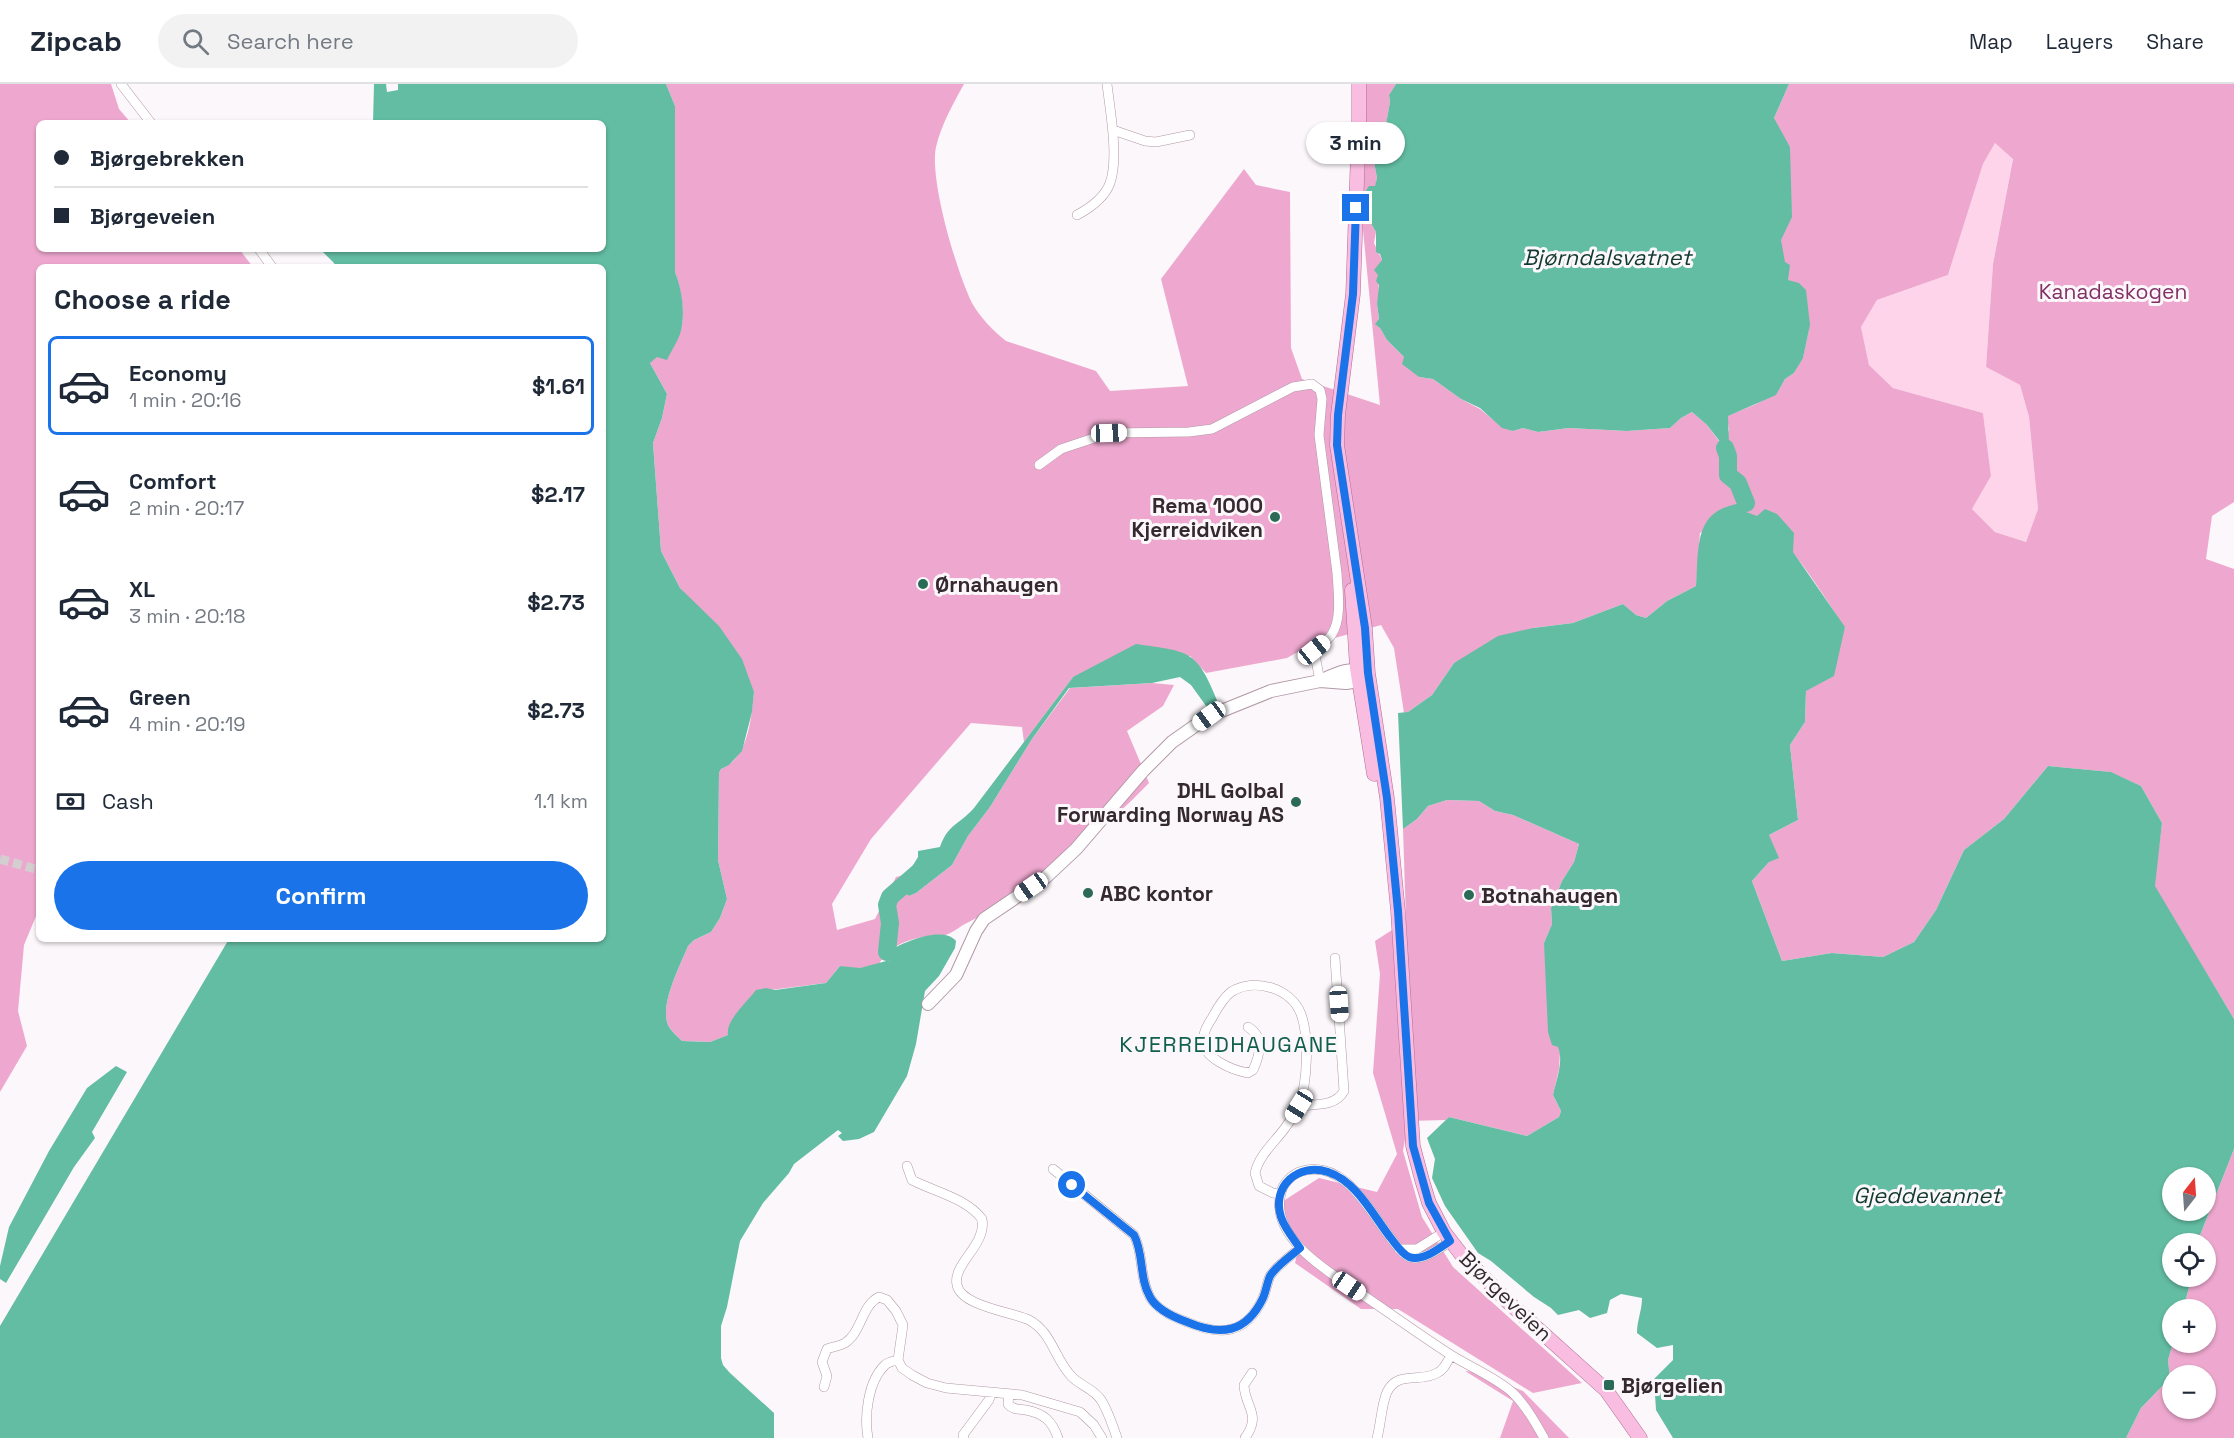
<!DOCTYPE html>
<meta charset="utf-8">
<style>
body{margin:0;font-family:"Space Grotesk",sans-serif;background:#f2f2f3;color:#1f2937;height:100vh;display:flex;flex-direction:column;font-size:22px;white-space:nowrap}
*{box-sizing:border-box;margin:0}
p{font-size:20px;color:#747a83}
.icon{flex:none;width:33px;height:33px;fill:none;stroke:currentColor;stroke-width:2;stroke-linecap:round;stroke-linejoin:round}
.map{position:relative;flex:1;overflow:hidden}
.drawer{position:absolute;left:36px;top:180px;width:570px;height:678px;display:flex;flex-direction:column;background:#fff;border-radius:9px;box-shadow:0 2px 4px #0004}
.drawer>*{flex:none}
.banner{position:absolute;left:36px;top:36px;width:570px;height:132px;border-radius:9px;box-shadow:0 2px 4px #0004;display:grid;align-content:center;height:132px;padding:0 18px;background:#fff}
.needle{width:39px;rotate:17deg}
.buttons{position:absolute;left:2162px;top:1083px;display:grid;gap:12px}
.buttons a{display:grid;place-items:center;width:54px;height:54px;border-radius:50%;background:#fff;box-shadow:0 2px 4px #0004;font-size:30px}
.end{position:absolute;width:27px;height:27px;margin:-14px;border:8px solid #1a73e8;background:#fff;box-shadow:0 0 0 3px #fff}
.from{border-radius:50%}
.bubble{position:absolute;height:42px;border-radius:21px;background:#fff;box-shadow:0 2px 4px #0004;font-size:20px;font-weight:800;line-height:42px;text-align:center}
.car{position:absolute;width:18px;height:36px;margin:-18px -9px;border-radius:8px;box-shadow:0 0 4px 2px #0007;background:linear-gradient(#fff 24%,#345 0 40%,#fff 0 76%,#345 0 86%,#fff 0)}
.banner b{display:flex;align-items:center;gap:21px;height:57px;font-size:22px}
.banner b+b{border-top:2px solid #e0e1e3}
.banner i{width:15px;height:15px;background:#1f2937}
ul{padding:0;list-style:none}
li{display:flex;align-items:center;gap:18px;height:99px;margin:0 12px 9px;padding:0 6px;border:3px solid transparent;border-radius:9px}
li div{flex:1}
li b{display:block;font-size:22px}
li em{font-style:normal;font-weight:800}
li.active{border-color:#1a73e8}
li>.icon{width:54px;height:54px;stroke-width:1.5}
h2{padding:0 18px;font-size:27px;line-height:72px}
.pay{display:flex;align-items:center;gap:15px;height:66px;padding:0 18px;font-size:22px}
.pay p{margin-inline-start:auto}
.cta{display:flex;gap:12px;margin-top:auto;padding:12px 18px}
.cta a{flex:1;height:69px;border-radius:36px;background:#1a73e8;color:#fff;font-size:24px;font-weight:800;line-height:69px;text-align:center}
header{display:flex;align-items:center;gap:36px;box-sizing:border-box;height:84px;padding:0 30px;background:#fff;border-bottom:2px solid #e0e1e3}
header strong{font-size:28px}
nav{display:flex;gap:33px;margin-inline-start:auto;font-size:21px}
.search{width:420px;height:54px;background:#f2f2f3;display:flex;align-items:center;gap:15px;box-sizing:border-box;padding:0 21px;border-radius:33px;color:#747a83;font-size:22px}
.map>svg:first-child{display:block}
.green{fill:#fdd4ea}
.forest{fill:#eea8cf;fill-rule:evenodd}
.water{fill:#63bda2;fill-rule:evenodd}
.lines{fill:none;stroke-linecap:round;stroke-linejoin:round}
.river{stroke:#63bda2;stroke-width:18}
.street-tunnel{stroke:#d4ced1;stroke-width:9;stroke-dasharray:9 4.5;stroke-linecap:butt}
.street-casing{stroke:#b298a6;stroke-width:10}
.secondary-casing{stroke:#b298a6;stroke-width:14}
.primary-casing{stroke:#b16d94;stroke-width:15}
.street{stroke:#fff;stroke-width:9}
.secondary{stroke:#fff;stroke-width:12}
.primary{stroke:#f8bde0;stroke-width:14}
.route{stroke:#1a73e8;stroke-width:8}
.poi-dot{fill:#2a6a57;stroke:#fcf7fa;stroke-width:2}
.labels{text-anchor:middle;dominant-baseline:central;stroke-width:6;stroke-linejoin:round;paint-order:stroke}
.park-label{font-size:21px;fill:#813164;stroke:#fcf7fa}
.poi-label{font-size:21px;font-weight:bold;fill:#34292f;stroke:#fcf7fa;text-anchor:start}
.street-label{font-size:21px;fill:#34292f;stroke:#fcf7fa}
.water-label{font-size:22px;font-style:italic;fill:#113b2f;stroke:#fcf7fa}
.neighbourhood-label{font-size:22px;letter-spacing:1.5px;fill:#10604d;stroke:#fcf7fa}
</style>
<header>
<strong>Zipcab</strong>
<div class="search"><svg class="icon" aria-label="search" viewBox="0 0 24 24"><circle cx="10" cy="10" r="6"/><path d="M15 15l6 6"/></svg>Search here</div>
<nav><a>Map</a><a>Layers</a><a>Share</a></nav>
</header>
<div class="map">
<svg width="2234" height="1354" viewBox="0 0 2234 1354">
<rect width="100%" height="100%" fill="#fcf7fa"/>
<path class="green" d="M1995,59L2013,74L1993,180L1986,283L2020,301L2029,333L2038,425L2026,458L1995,448L1972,425L1991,392L1983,329L1893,304L1869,281L1861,243L1877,216L1948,191L1983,80Z"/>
<path class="forest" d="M0,0H111L119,25L131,39H39V165H239L253,183H39V825L24,861L18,927L27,962L0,1008Z
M666,0H964C953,20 941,41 936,63C929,95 957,189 972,219C980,233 993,247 1006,257L1096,287L1110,307L1188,302L1161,195L1244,85L1256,101L1290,108L1291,264L1302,295L1380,321L1361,125L1366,0H1396L1389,11L1390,18L1385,47L1374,78L1377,94L1369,136L1376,148L1374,159L1382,176L1378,191L1379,211L1377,220L1380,244L1387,256L1404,273L1419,293L1433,295L1461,315L1480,325L1502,343L1513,347L1523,344L1538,348L1569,344L1627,347L1670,344L1681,334L1692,328L1707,341L1722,361L1729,346L1727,332L1754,321L1777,309L1785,295L1794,289L1803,273L1809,245L1805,211L1788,196L1779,151L1790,84V63L1777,43L1774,34L1789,0H2234V418L2212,432L2206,475L2234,485V935L2154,802L2162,739L2141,702L2110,688L2048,682L2004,735L1964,766L1936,826L1914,858L1883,873L1832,869L1782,877L1752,797L1769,778V751L1798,736L1790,661L1805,638L1806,607L1845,544C1822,510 1783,442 1745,428L1746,420L1700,449L1696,502L1667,517L1646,534L1636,531L1623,520L1573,539L1533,544L1454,579L1432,611L1408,628L1404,629L1394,564L1381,541L1310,561L1287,574L1206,589L1190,572L1073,593L1024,658L1022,643L971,639L871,755L832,820L837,846L875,835L896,793L908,790L901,802L909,812L916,809L952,781L968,752L990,723L1032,655L1070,604L1152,599L1174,601L1163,622L1127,647L1149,699C1091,758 1037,803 963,841C957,845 950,850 943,852C939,853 933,851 929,852C908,855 890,861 879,880L856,885L840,882L826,899L770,906L728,951L710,958L682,957C678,953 672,948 669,943C658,923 680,882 688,862L694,856L711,848L720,834L727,815L718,776L719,689L721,685C749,673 751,635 754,608L688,513L680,504L661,467L653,359L662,334L667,310L650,279C657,268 677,258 681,244C686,231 680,201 675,188V22ZM1995,59L2013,75L1993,180L1986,283L2020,301L2029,333L2038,425L2026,458L1995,448L1972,425L1991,392L1983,329L1893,304L1869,281L1861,243L1877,216L1948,191L1983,80Z
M1447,716L1479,717L1495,727L1513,731L1579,760L1574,778L1562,797L1551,824L1552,840L1544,859L1560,968L1559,985L1553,1011L1561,1027L1559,1033L1527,1052L1449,1033L1446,1036L1408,1037L1403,1067L1422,1133L1453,1183L1582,1299L1533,1309L1398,1225H1361L1295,1179L1300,1158L1274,1123L1319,1094L1377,1108L1397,1070L1373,989L1380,890L1375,857L1406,837L1403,745L1417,735L1428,722Z
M2234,1065V1354H2126L2141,1324L2170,1294L2168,1276L2173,1259L2205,1258V1226L2183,1225L2192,1193L2205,1192V1160L2197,1159ZM2172,1292H2205V1324H2172Z
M1465,1287L1477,1288L1523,1307L1569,1354H1500L1513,1317Z"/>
<path class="water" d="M374,0H386L387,8L398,6V0H666L675,22V188C682,205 686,232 680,250C677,259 671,267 667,276L657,273L650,279L667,310L662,334L653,359L661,467L680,504L719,542L742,575L754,608L752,628L742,667L729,681L721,685L719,689L718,776L727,815L720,834L711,848L694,856L688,862C680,882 658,923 669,943C672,948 678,953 682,957L710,958L728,951C725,937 747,918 756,906L766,904L775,906L826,899L840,882L860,884L890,876L887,868C902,859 942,841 956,857L955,864L939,892L925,907L916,960L907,992L874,1048L859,1055L843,1057L838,1052L842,1049L838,1046L794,1080L789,1089L763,1119L740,1157L727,1223L721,1242V1274L723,1281L730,1289L774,1329V1354H0V1242L229,855H603V183H336L334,179L320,165H603V39H373Z
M1396,0H1789L1774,34L1790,63L1792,133L1781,156L1785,178L1790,181L1788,196L1799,199L1806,206L1810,241L1803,274L1794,289L1785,295L1776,311L1728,332L1729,361L1725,364L1707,341L1692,328L1681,334L1670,344L1627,347L1569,344L1538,348L1523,344L1513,347L1502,344L1480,324L1461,315L1433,295L1419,293L1402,280L1404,273L1387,256L1380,244L1375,240L1379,235L1377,220L1379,201L1376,197L1378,191L1374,186L1382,176L1380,170L1376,168V148L1369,136L1372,125V112L1365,108L1369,102H1375L1377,94L1374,78L1382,58L1379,52L1385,46L1390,18L1389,11Z
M1746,419V428L1757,432L1765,425L1777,430L1794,449L1793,468L1845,543L1834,592L1806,607L1805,638L1790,661L1798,736L1769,751L1779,774L1769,778L1752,797L1782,877L1832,869L1883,873L1914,858L1936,826L1964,766L2004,735L2048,682L2111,688L2141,702L2162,739L2155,802L2234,935V1065L2197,1159L2172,1160V1192L2192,1193L2183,1225L2172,1226L2173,1259L2168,1276L2170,1294L2141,1324L2126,1354H1673L1656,1326L1654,1295L1673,1276V1261L1657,1264L1637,1249C1637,1236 1642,1227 1642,1214L1621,1210L1610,1216L1607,1229L1590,1234L1579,1226L1558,1231L1551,1224L1534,1213L1491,1177L1478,1169L1445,1122L1432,1094L1435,1075L1427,1054L1449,1033L1527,1052L1559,1033L1561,1027L1553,1011C1556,996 1564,978 1558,963L1552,961L1548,948L1544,859L1552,840L1551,824L1562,797L1574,778L1579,760L1513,731L1495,727L1479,717L1447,716L1428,722L1417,735L1403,745L1398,629L1408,628L1432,611L1454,579L1498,552L1533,544L1573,539L1623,520L1636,531L1646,534L1667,517L1696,502C1699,461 1693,423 1746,419ZM2172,1094H2205V1126H2172Z
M1136,560C1192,568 1197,566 1219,621L1209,626L1191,601L1180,593L1152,599L1069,604L1032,655L990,723L968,752L952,781L916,809L909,812L904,808L901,801L918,773V767L940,763C948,740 959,741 974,724L1073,593Z
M116,982L127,988L92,1048L95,1054L74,1083L6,1199L0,1195V1182L9,1143L49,1067L87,1004Z"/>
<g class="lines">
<path class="river" d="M1725,364L1728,372V391L1738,399L1746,419
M887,868L890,839L887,821L890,813L920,787"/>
<path class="street-tunnel" d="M0,775L39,786"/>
<g class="street-casing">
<path id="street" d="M121,0L151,39
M1113,46L1145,57L1156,58L1190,51
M1077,131C1090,124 1105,113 1110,99C1119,74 1110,26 1107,0
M259,165L272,183
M1039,381L1061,365L1109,349L1189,348L1212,345L1293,303L1312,300L1320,306L1322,315L1319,351L1337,489C1338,507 1342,535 1332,550C1328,557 1320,561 1314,566L1320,597
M1248,943C1265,953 1260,971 1253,986L1248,989C1232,986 1202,974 1203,955C1204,947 1208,940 1212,934C1217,925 1222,915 1231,908C1254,893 1291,904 1301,930C1309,952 1308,998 1299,1020C1296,1028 1290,1037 1285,1044C1274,1059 1259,1071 1255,1089L1259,1102L1273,1109L1280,1110
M1299,1022C1315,1020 1335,1023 1344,1007L1335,874
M907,1082L912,1096C935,1108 966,1114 982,1135C987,1161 952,1180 957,1201C961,1222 1012,1228 1029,1236C1052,1248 1055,1276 1072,1293C1081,1302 1094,1305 1101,1316C1108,1327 1113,1342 1117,1354
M1053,1085L1134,1151C1144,1170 1139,1194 1150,1213C1157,1226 1173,1233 1187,1238C1220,1252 1246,1251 1263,1214C1266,1207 1267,1199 1270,1192C1276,1182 1291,1172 1300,1164
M1451,1157C1440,1164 1422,1178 1409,1173C1402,1170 1395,1160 1390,1153C1369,1126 1344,1075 1302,1087C1292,1090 1283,1099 1281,1109C1269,1154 1330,1189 1360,1209C1391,1230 1420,1251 1451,1271C1470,1283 1497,1294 1513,1309C1526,1322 1535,1338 1544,1354
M1399,1165H1417L1444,1148
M824,1303L827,1292L822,1278L827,1265C832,1263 840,1262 845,1259C862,1248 861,1222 879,1213L887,1216L896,1227L903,1241L898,1276L902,1284L912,1291L927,1299L946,1304L1022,1311L1080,1328L1094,1341L1102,1354
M1009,1310L1008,1320C1013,1326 1019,1325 1026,1326C1045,1330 1052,1337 1058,1354
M868,1354C864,1332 868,1297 885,1281C888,1278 894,1277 898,1276
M964,1354L963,1351L989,1316L991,1309
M1245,1354C1262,1330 1245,1324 1244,1301L1252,1289
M1377,1354C1381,1340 1381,1322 1387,1308C1398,1286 1420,1299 1437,1289C1444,1286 1447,1278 1451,1271"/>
</g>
<g class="secondary-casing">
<path id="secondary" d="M928,920L956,891L976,847L984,835L1046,793L1076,765L1143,687L1172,658L1209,632L1271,607L1320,597L1346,599L1359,597L1368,589C1350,582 1337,589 1320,597"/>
</g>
<g class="primary-casing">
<path id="primary" d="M1359,0V39L1353,210L1338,331L1337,361L1365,544L1368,589L1387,714L1398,827L1413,1062L1422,1096L1429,1119L1444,1148L1461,1170L1508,1218L1606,1306L1640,1354
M1352,506L1357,584L1374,690"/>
</g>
<use href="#street" class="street"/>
<use href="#secondary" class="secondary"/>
<use href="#primary" class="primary"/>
</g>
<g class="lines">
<path class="route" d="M1072,1101L1134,1151C1144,1170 1139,1194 1150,1213C1157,1226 1173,1233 1187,1238C1220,1252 1246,1250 1263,1214C1266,1207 1267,1199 1270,1192C1276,1182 1291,1172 1300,1164C1293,1154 1285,1145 1281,1133C1271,1103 1298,1078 1328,1088C1356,1097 1373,1131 1390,1153C1395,1159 1401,1169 1409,1173C1422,1178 1440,1164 1450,1157L1429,1119L1413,1062L1398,827L1387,714L1368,589L1365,544L1337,361L1338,331L1353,210L1356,124"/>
</g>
<g class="poi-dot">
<circle cx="1275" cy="433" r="6"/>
<circle cx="923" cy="500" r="6"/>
<circle cx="1296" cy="718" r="6"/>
<circle cx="1088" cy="809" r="6"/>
<circle cx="1469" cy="811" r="6"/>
<rect x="1603" y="1295" width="12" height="12" rx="3"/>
</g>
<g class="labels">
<g class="park-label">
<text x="2113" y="207">Kanadaskogen</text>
</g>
<g class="poi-label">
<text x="1263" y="421" text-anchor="end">Rema 1000<tspan x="1263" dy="24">Kjerreidviken</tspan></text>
<text x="935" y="500">Ørnahaugen</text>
<text x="1284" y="706" text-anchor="end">DHL Golbal<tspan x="1284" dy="24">Forwarding Norway AS</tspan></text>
<text x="1100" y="809">ABC kontor</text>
<text x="1481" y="811">Botnahaugen</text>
<text x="1621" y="1301">Bjørgelien</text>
</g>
<g class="street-label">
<text transform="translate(1506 1212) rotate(44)">Bjørgeveien</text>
</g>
<g class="water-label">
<text x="1607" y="173">Bjørndalsvatnet</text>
<text x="1927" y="1111">Gjeddevannet</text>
</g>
<g class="neighbourhood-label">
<text x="1229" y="960">KJERREIDHAUGANE</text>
</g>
</g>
</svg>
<div class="buttons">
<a><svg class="needle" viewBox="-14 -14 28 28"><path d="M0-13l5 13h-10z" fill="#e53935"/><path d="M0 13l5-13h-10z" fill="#747a83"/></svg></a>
<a><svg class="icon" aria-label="locate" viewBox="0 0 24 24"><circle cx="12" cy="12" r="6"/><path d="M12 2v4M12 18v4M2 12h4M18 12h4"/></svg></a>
<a>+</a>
<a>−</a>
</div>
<i class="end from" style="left:1072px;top:1101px"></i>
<i class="end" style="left:1356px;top:124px"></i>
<div class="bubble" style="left:1306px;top:38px;width:99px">3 min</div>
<i class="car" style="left:1109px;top:349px;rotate:88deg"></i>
<i class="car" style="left:1314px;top:566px;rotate:51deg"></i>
<i class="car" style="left:1209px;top:632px;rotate:234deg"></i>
<i class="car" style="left:1031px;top:803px;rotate:235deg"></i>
<i class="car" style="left:1339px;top:920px;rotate:176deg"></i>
<i class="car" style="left:1299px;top:1022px;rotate:212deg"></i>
<i class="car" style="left:1349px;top:1202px;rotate:124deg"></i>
<div class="banner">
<b><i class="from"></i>Bjørgebrekken</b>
<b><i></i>Bjørgeveien</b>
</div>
<section class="drawer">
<h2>Choose a ride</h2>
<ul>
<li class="active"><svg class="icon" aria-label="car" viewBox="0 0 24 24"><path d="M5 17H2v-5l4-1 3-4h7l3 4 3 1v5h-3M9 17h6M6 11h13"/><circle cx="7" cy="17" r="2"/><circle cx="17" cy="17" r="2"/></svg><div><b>Economy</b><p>1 min · 20:16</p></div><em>$1.61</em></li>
<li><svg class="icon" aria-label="car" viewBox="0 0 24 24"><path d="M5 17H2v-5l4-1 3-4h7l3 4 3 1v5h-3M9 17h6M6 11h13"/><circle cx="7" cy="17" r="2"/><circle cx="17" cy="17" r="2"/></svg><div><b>Comfort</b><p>2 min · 20:17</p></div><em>$2.17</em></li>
<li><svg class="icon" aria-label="car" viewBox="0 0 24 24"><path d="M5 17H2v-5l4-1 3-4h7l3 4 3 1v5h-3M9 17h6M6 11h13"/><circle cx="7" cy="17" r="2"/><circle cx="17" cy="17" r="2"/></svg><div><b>XL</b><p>3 min · 20:18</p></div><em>$2.73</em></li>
<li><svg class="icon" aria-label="car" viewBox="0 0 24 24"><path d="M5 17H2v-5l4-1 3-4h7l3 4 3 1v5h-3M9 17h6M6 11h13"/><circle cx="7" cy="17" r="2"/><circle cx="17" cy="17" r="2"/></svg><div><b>Green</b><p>4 min · 20:19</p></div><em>$2.73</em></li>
</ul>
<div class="pay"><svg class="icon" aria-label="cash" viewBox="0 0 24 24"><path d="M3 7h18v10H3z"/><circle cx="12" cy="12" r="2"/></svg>Cash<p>1.1 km</p></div>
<div class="cta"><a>Confirm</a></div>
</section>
</div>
